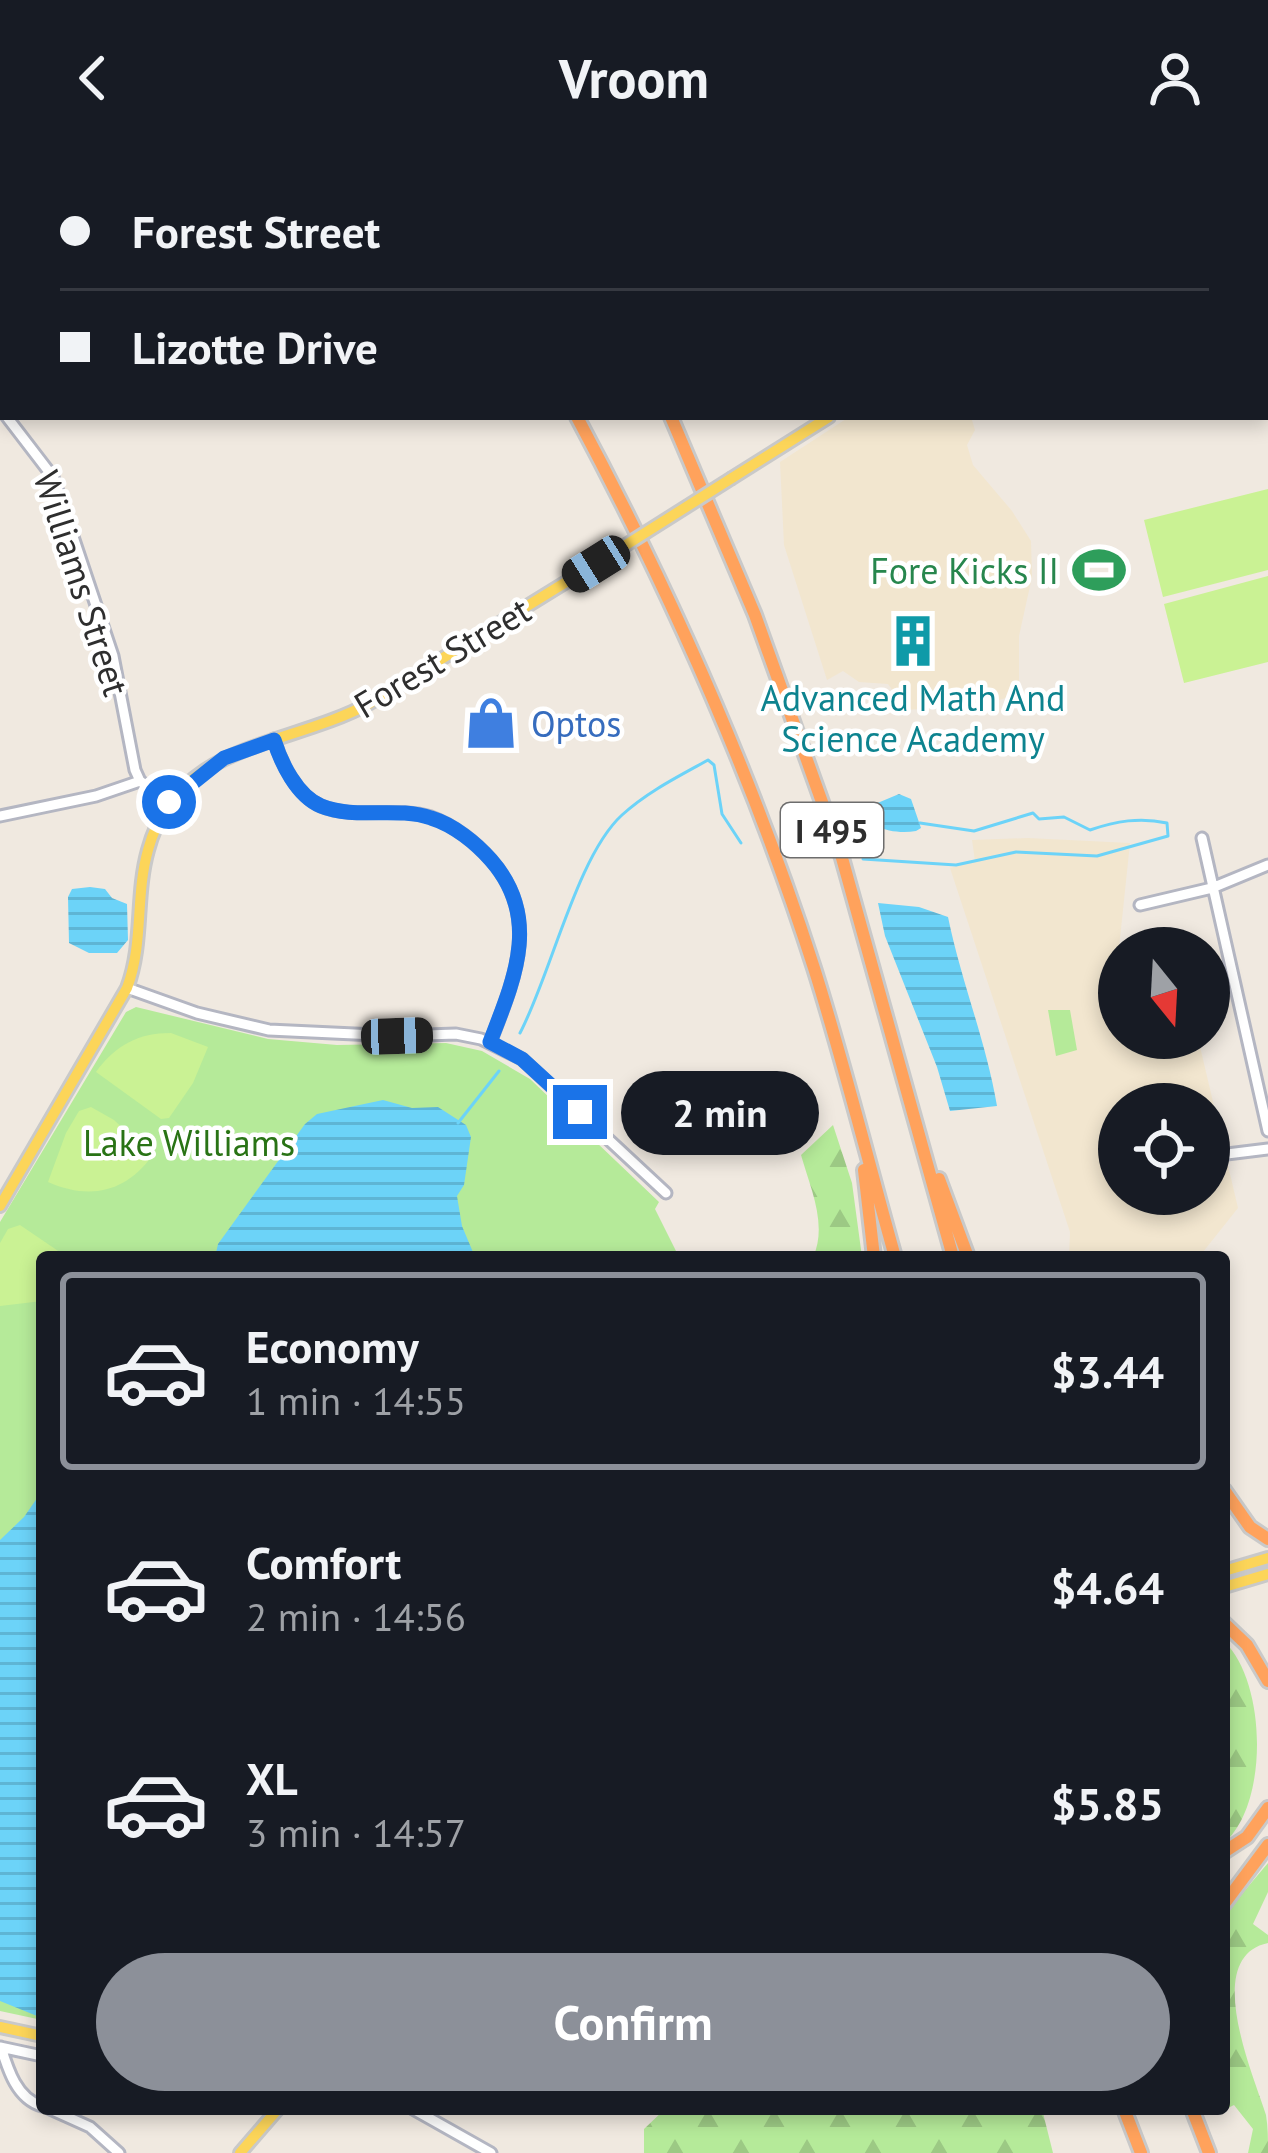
<!DOCTYPE html>
<meta charset="utf-8">
<style>
body{margin:0;font-family:"PT Sans",sans-serif;background:#242831;color:#f1f3f6;height:100vh;display:flex;flex-direction:column;font-size:45px;white-space:nowrap}
*{box-sizing:border-box;margin:0}
p{font-size:39px;color:#9ea1a6}
.icon{flex:none;width:66px;height:66px;fill:none;stroke:currentColor;stroke-width:2;stroke-linecap:round;stroke-linejoin:round}
.map{position:relative;flex:1;overflow:hidden}
.panel{position:absolute;left:36px;top:1095px;width:1194px;height:864px;display:flex;flex-direction:column;background:#171b24;border-radius:12px;box-shadow:0 6px 18px #0003}
.panel>*{flex:none}
.hud{position:absolute;left:0px;top:0px;width:1269px;height:264px;box-shadow:0 6px 18px #0003;display:grid;align-content:center;height:264px;padding:0 60px;background:#171b24}
.needle{width:78px;rotate:162deg}
.tools{position:absolute;left:1098px;top:771px;display:grid;gap:24px}
.tools a{display:grid;place-items:center;width:132px;height:132px;border-radius:50%;background:#171b24;box-shadow:0 6px 18px #0003;font-size:60px}
.end{position:absolute;width:54px;height:54px;margin:-27px;border:15px solid #1a73e8;background:#fff;box-shadow:0 0 0 6px #fff}
.from{border-radius:50%}
.bubble{position:absolute;height:84px;border-radius:42px;background:#171b24;box-shadow:0 6px 18px #0003;font-size:39px;font-weight:700;line-height:84px;text-align:center}
.car{position:absolute;width:36px;height:72px;margin:-36px -18px;border-radius:15px;box-shadow:0 0 9px 3px #0007;background:linear-gradient(#222 24%,#8ab4d8 0 40%,#222 0 76%,#8ab4d8 0 86%,#222 0)}
.hud b{display:flex;align-items:center;gap:42px;height:114px;font-size:45px}
.hud b+b{border-top:3px solid #363941}
.hud i{width:30px;height:30px;background:#f1f3f6}
ul{padding:21px 0 0;list-style:none}
li{display:flex;align-items:center;gap:36px;height:198px;margin:0 24px 18px;padding:0 36px;border:6px solid transparent;border-radius:12px}
li div{flex:1}
li b{display:block;font-size:45px}
li em{font-style:normal;font-weight:700}
li.selected{border-color:#8c9099}
li>.icon{width:108px;height:108px;stroke-width:1.5}
.primary-button{display:flex;gap:24px;margin-top:auto;padding:24px 60px}
.primary-button a{flex:1;height:138px;border-radius:72px;background:#8c9099;color:#fff;font-size:48px;font-weight:700;line-height:138px;text-align:center}
header{display:flex;justify-content:space-between;align-items:center;height:156px;padding:0 60px;background:#171b24;font-size:54px;font-weight:700}
.map>svg:first-child{display:block}
.education{fill:#f2e6cf;fill-rule:evenodd}
.forest{fill:url(#forest-firs)}
.park{fill:#b5ea99}
.pitch{fill:#caf294}
.water{fill:url(#water-rules)}
.lines{fill:none;stroke-linecap:round;stroke-linejoin:round}
.stream{stroke:#6cd3f8;stroke-width:3}
.minor-casing{stroke:#b4b6c2;stroke-width:15}
.major-casing{stroke:#c9c9c9;stroke-width:16}
.highway-casing{stroke:#c9c9c9;stroke-width:18}
.minor{stroke:#fff;stroke-width:9}
.major{stroke:#fcd559;stroke-width:10}
.highway{stroke:#ffa25c;stroke-width:12}
.major-bridge-casing{stroke:#c9c9c9;stroke-width:16;stroke-linecap:butt}
.major-bridge{stroke:#fcd559;stroke-width:10}
.route{stroke:#1a73e8;stroke-width:15}
.labels{text-anchor:middle;dominant-baseline:central;stroke-width:9;stroke-linejoin:round;paint-order:stroke}
.shield{fill:#fff;stroke:#6d6d6d;stroke-width:3}
.shield-label{font-size:33px;font-weight:bold;fill:#2e2e2e}
.leisure-label{font-size:36px;fill:#27864d;stroke:#fff;text-anchor:end}
.street-label{font-size:36px;fill:#2e2e2e;stroke:#fff}
.culture-label{font-size:36px;fill:#0d838f;stroke:#fff}
.shop-label{font-size:36px;fill:#366cbe;stroke:#fff;text-anchor:start}
.park-label{font-size:36px;fill:#297315;stroke:#fff}
</style>
<header><svg class="icon" aria-label="back" viewBox="0 0 24 24"><path d="M15 5l-7 7 7 7"/></svg>Vroom<svg class="icon" aria-label="person" viewBox="0 0 24 24"><circle cx="12" cy="8" r="4"/><path d="M4 21q1-7 8-7t8 7"/></svg></header>
<div class="map">
<svg width="1268" height="1997" viewBox="0 0 1268 1997">
<defs>
<pattern id="forest-firs" width="22" height="20" patternUnits="userSpaceOnUse" patternTransform="scale(3)"><rect width="22" height="20" fill="#b5ea99"/><path d="M5 1l3.5 6h-7zM16 11l3.5 6h-7z" fill="#9cc984"/></pattern>
<pattern id="water-rules" width="6" height="5" patternUnits="userSpaceOnUse" patternTransform="scale(3)"><rect width="6" height="5" fill="#6cd3f8"/><path d="M0 2.5h6" fill="none" stroke="#5eb5d5"/></pattern>
</defs>
<rect width="100%" height="100%" fill="#f0e9e0"/>
<path class="education" d="M849,261H971L975,274L967,289L973,309L1012,355L1031,385L1032,421L1019,480V538L986,548L893,555V535L888,528L859,526L843,515L827,524L784,389L780,306Z
M1028,682L1130,687L1119,792V882H1198L1238,1052L1199,1101H1069L1070,1076L950,712L975,705L972,684ZM1119,948H1209V1038H1119Z"/>
<path class="forest" d="M833,969L852,1027L862,1101H813C828,1069 810,1031 801,999Z
M1224,1485C1268,1528 1268,1650 1224,1687Z
M1268,1707V1736L1253,1768L1268,1779V1787C1201,1801 1254,1920 1266,1959C1268,1971 1268,1984 1268,1997H1248L1253,1973L1234,1949L1226,1953L1224,1948V1759Z
M665,1953H1042L1053,1997H644V1973Z"/>
<path class="park" d="M136,851L268,883L337,889L446,887L482,895L530,923L659,1046L655,1053L679,1101H42V1864L0,1855V1066L126,856Z
M1048,854H1070L1077,894L1056,900Z"/>
<path class="pitch" d="M1268,333V414L1163,441L1144,364Z
M1268,420V506L1184,527L1164,448Z
M171,877L208,891L193,927L169,962L161,963L96,916C116,889 138,877 171,877Z
M91,951L114,964L152,1000C125,1037 89,1044 48,1026L66,977L79,955Z
M20,1069L67,1101H42V1145L0,1150V1087L8,1073Z"/>
<path class="water" d="M899,638L911,643L921,672L916,675C893,679 866,671 853,652L868,651Z
M90,731L105,733L112,742L127,748L128,784L117,797H89L69,787L68,741L72,733Z
M878,747L919,751L948,761C961,825 986,885 997,950L950,955L937,911L885,780Z
M383,944L412,952L438,951L466,969L471,981L464,1029L457,1040L462,1070L475,1101H215L218,1088L305,968L317,958Z
M42,1335V1862L0,1845V1384L24,1361Z"/>
<g class="lines">
<path class="stream" d="M863,703L956,709L1016,696L1097,700L1168,680L1167,667C1140,661 1116,665 1090,674L1064,661L1039,663L1033,657L974,675L920,667
M520,877C551,818 577,700 622,659C647,636 679,620 708,604L714,609L722,658L741,687
M458,967L499,915"/>
<g class="minor-casing">
<path id="minor" d="M718,3L719,0
M7,261L53,321L113,500L135,614L140,625L169,646
M274,583C281,607 297,640 321,650C355,664 396,650 431,661C454,669 476,687 491,704C542,762 514,824 490,887
M0,660L96,640L140,625
M1202,682L1268,975
M1140,749L1212,732L1268,709
M127,832L197,857L269,874L397,880L456,878L481,883L522,903L666,1037
M1219,999L1268,993
M0,1891L42,1900
M1,1891C8,1914 17,1943 42,1950
M50,1953L90,1971L119,1997
M413,1953L491,1997"/>
</g>
<g class="major-casing">
<path id="major" d="M1266,77L1268,75
M732,322L829,261
M0,1050L127,832C144,787 135,740 148,694C177,585 288,592 370,547L618,394
M1224,1415L1268,1402
M1224,1431L1268,1418
M0,1871L42,1880
M240,1997L278,1953"/>
</g>
<g class="highway-casing">
<path id="highway" d="M416,0L418,3
M541,0L543,3
M577,261C671,437 753,621 814,812C844,907 868,1005 895,1101
M671,261L755,459L842,702L953,1101
M864,1014L874,1101
M939,1023L968,1101
M1224,1334L1250,1371L1268,1383
M1224,1467L1247,1489L1268,1525
M1224,1696L1247,1681L1268,1652
M1224,1748L1268,1689
M1124,1953L1141,1997
M1192,1953L1209,1997"/>
</g>
<use href="#minor" class="minor"/>
<use href="#major" class="major"/>
<use href="#highway" class="highway"/>
<g class="major-bridge-casing">
<path id="major-bridge" d="M618,394L732,322"/>
</g>
<use href="#major-bridge" class="major-bridge"/>
</g>
<g class="lines">
<path class="route" d="M169,646L224,602L274,584C281,607 297,640 321,650C355,664 396,650 431,662C454,669 476,687 491,704C542,762 514,824 490,886L522,903L580,956"/>
</g>
<defs>
<g id="stadium-bare" transform="scale(4.14)"><path d="M0-5a6.5 5 0 1 0 0 10a6.5 5 0 1 0 0-10ZM-3.5-1.8h7v3.6h-7Z" fill="#2e9e5b" stroke="#fff" stroke-width="2.5" paint-order="stroke"/></g>
<g id="building-bare" transform="scale(4.14)"><path d="M-4-6H4V6H1V3H-1V6H-4ZM-2.5-4.3h1.7v1.8h-1.7ZM.8-4.3h1.7v1.8H.8ZM-2.5-1h1.7V.8h-1.7ZM.8-1h1.7V.8H.8Z" fill="#0f9aa8" stroke="#fff" stroke-width="2.5" paint-order="stroke"/></g>
<g id="shop-bare" transform="scale(4.14)"><path d="M-5-2.5h2.3a2.7 3.5 0 0 1 5.4 0H5L5.5 6h-11ZM-1.5-2.5h3a1.5 2.3 0 0 0-3 0Z" fill="#3f7fe0" stroke="#fff" stroke-width="2.5" paint-order="stroke"/></g>
</defs>
<g fill-rule="evenodd">
<use href="#stadium-bare" x="1099" y="414"/>
<use href="#building-bare" x="913" y="485"/>
<use href="#shop-bare" x="491" y="567"/>
</g>
<g class="labels">
<rect class="shield" x="781" y="647" width="102" height="54" rx="9"/>
<g class="shield-label">
<text x="832" y="674">I 495</text>
</g>
<g class="leisure-label">
<text x="1059" y="414">Fore Kicks II</text>
</g>
<g class="street-label">
<text transform="translate(82 427) rotate(72)">Williams Street</text>
<text transform="translate(442 501) rotate(-31)">Forest Street</text>
</g>
<g class="culture-label">
<text x="913" y="541">Advanced Math And<tspan x="913" dy="41">Science Academy</tspan></text>
</g>
<g class="shop-label">
<text x="531" y="567">Optos</text>
</g>
<g class="park-label">
<text x="189" y="986">Lake Williams</text>
</g>
</g>
</svg>
<div class="tools">
<a><svg class="needle" viewBox="-14 -14 28 28"><path d="M0-13l5 13h-10z" fill="#e53935"/><path d="M0 13l5-13h-10z" fill="#9ea1a6"/></svg></a>
<a><svg class="icon" aria-label="locate" viewBox="0 0 24 24"><circle cx="12" cy="12" r="6"/><path d="M12 2v4M12 18v4M2 12h4M18 12h4"/></svg></a>
</div>
<i class="end from" style="left:169px;top:646px"></i>
<i class="end" style="left:580px;top:956px"></i>
<div class="bubble" style="left:621px;top:915px;width:198px">2 min</div>
<i class="car" style="left:596px;top:408px;rotate:238deg"></i>
<i class="car" style="left:397px;top:880px;rotate:88deg"></i>
<div class="hud">
<b><i class="from"></i>Forest Street</b>
<b><i></i>Lizotte Drive</b>
</div>
<section class="panel">
<ul>
<li class="selected"><svg class="icon" aria-label="car" viewBox="0 0 24 24"><path d="M5 17H2v-5l4-1 3-4h7l3 4 3 1v5h-3M9 17h6M6 11h13"/><circle cx="7" cy="17" r="2"/><circle cx="17" cy="17" r="2"/></svg><div><b>Economy</b><p>1 min · 14:55</p></div><em>$3.44</em></li>
<li><svg class="icon" aria-label="car" viewBox="0 0 24 24"><path d="M5 17H2v-5l4-1 3-4h7l3 4 3 1v5h-3M9 17h6M6 11h13"/><circle cx="7" cy="17" r="2"/><circle cx="17" cy="17" r="2"/></svg><div><b>Comfort</b><p>2 min · 14:56</p></div><em>$4.64</em></li>
<li><svg class="icon" aria-label="car" viewBox="0 0 24 24"><path d="M5 17H2v-5l4-1 3-4h7l3 4 3 1v5h-3M9 17h6M6 11h13"/><circle cx="7" cy="17" r="2"/><circle cx="17" cy="17" r="2"/></svg><div><b>XL</b><p>3 min · 14:57</p></div><em>$5.85</em></li>
</ul>
<div class="primary-button"><a>Confirm</a></div>
</section>
</div>
